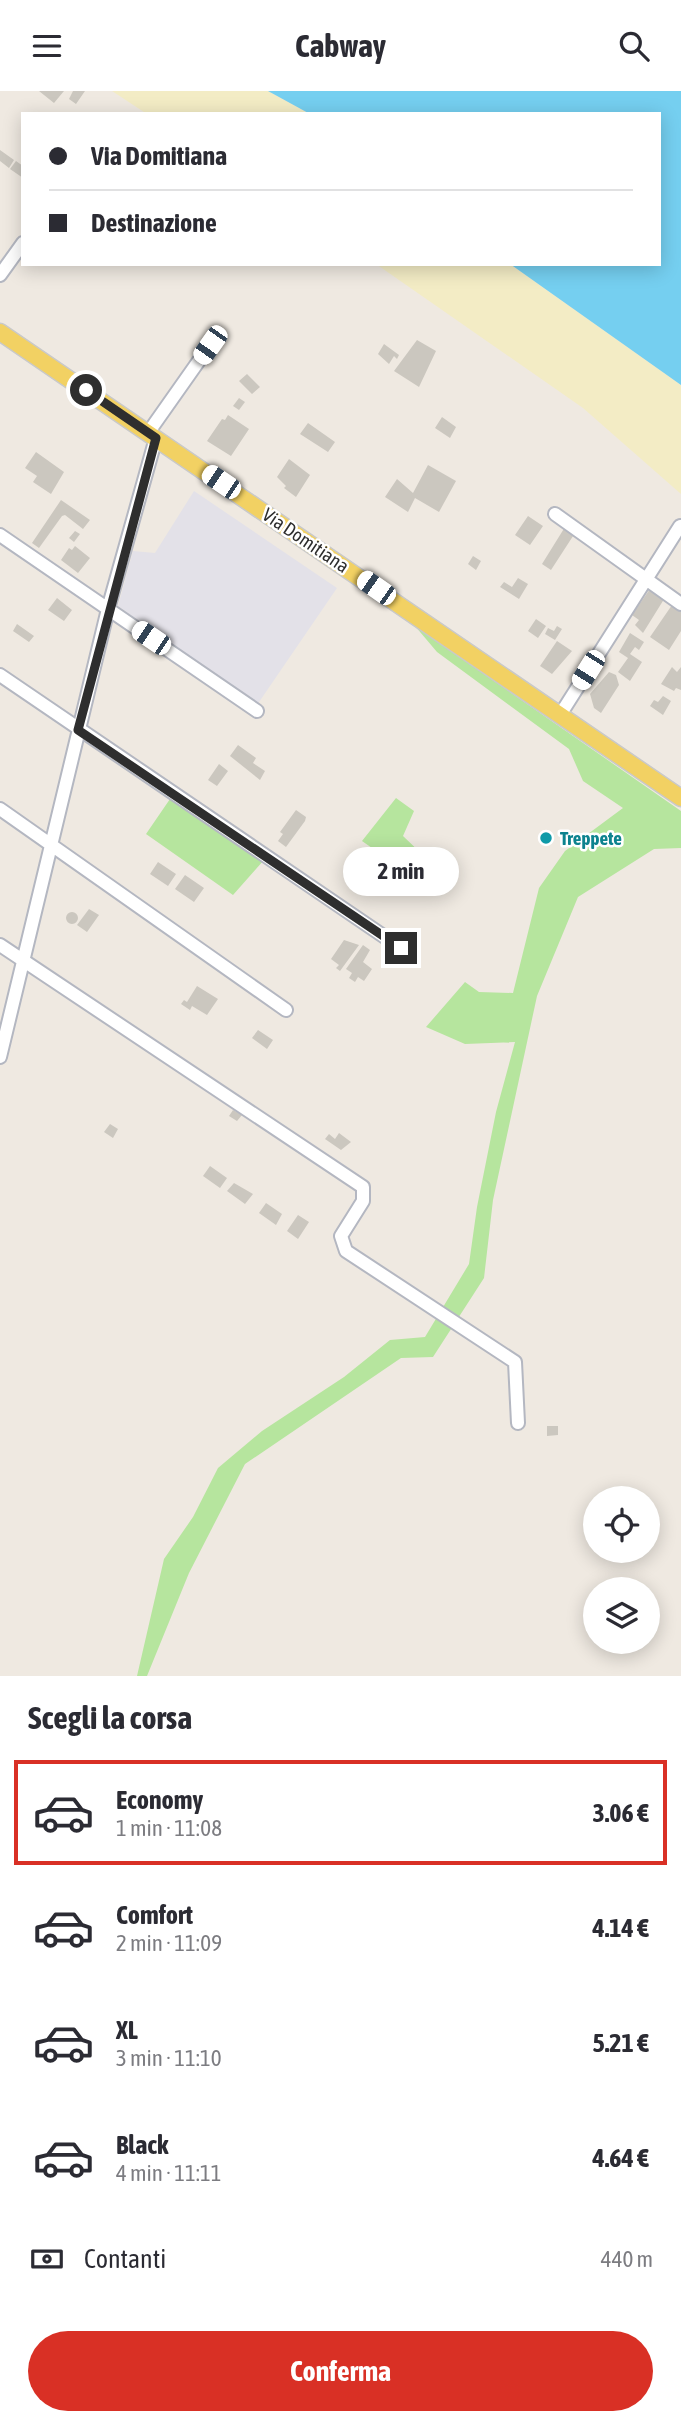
<!DOCTYPE html>
<html lang="it">
<meta charset="utf-8">
<style>
body{margin:0;font-family:"Asap Condensed",sans-serif;background:#f7f7f7;color:#2b2b33;height:100vh;display:flex;flex-direction:column;font-size:26px;white-space:nowrap}
*{box-sizing:border-box;margin:0}
p{font-size:23px;color:#7c7c81}
.icon{flex:none;width:38px;height:38px;fill:none;stroke:currentColor;stroke-width:2;stroke-linecap:round;stroke-linejoin:round}
.map{position:relative;height:1585px;overflow:hidden}
.drawer{display:flex;flex-direction:column;background:#fff;flex:1}
.drawer>*{flex:none}
.banner{position:absolute;left:21px;top:21px;width:640px;height:154px;border-radius:0px;box-shadow:0 4px 18px #0003;display:grid;align-content:center;height:154px;padding:0 28px;background:#fff}
.buttons{position:absolute;left:583px;top:1395px;display:grid;gap:14px}
.buttons a{display:grid;place-items:center;width:77px;height:77px;border-radius:50%;background:#fff;box-shadow:0 4px 18px #0003;font-size:35px}
.end{position:absolute;width:32px;height:32px;margin:-16px;border:9px solid #2e2e2e;background:#fff;box-shadow:0 0 0 4px #fff}
.from{border-radius:50%}
.bubble{position:absolute;height:49px;border-radius:24px;background:#fff;box-shadow:0 4px 18px #0003;font-size:23px;font-weight:700;line-height:49px;text-align:center}
.car{position:absolute;width:21px;height:42px;margin:-21px -10px;border-radius:9px;box-shadow:0 0 5px 2px #0007;background:linear-gradient(#fff 24%,#345 0 40%,#fff 0 76%,#345 0 86%,#fff 0)}
.banner b{display:flex;align-items:center;gap:24px;height:66px;font-size:26px}
.banner b+b{border-top:2px solid #e1e1e2}
.banner i{width:18px;height:18px;background:#2b2b33}
ul{padding:0;list-style:none}
li{display:flex;align-items:center;gap:21px;height:105px;margin:0 14px 10px;padding:0 14px;border:4px solid transparent;border-radius:0px}
li div{flex:1}
li b{display:block;font-size:26px}
li em{font-style:normal;font-weight:700}
li.active{border-color:#d93025}
li>.icon{width:63px;height:63px;stroke-width:1.5}
h2{padding:0 28px;font-size:32px;line-height:84px}
.pay{display:flex;align-items:center;gap:18px;height:77px;padding:0 28px;font-size:26px}
.pay p{margin-inline-start:auto}
.button{display:flex;gap:14px;margin-top:auto;padding:14px 28px}
.button a{flex:1;height:80px;border-radius:42px;background:#d93025;color:#fff;font-size:28px;font-weight:700;line-height:80px;text-align:center}
header{display:flex;justify-content:space-between;align-items:center;height:91px;padding:0 28px;background:#fff;font-size:32px;font-weight:700}
.map>svg:first-child{display:block}
.industrial{fill:#e3e1e8}
.green{fill:#b6e59e}
.sand{fill:#f3ecc5}
.water{fill:#75cff0}
.building{fill:#cbc7bf}
.lines{fill:none;stroke-linecap:round;stroke-linejoin:round}
.minor-casing{stroke:#b4b7c1;stroke-width:16}
.major-casing{stroke:#c9c9c9;stroke-width:19}
.minor{stroke:#fff;stroke-width:12}
.major{stroke:#f2d163;stroke-width:16}
.route{stroke:#2e2e2e;stroke-width:9}
.culture-dot{fill:#0f9aa8;stroke:#fff;stroke-width:2.5}
.labels{text-anchor:middle;dominant-baseline:central;stroke-width:5;stroke-linejoin:round;paint-order:stroke}
.street-label{font-size:19px;fill:#2e2e2e;stroke:#fff}
.culture-label{font-size:19px;font-weight:bold;fill:#0d838f;stroke:#fff;text-anchor:start}
</style>
<header><svg class="icon" aria-label="menu" viewBox="0 0 24 24"><path d="M4 6h16M4 12h16M4 18h16"/></svg>Cabway<svg class="icon" aria-label="search" viewBox="0 0 24 24"><circle cx="10" cy="10" r="6"/><path d="M15 15l6 6"/></svg></header>
<div class="map">
<svg width="681" height="1585" viewBox="0 0 681 1585">
<rect width="100%" height="100%" fill="#efe9e1"/>
<path class="industrial" d="M194,400L337,497L257,614L118,515L133,460L155,462Z"/>
<path class="green" d="M415,535L681,720V757L654,758L578,806L537,905L493,1109L484,1187L433,1266L401,1267L245,1373L189,1482L147,1585H137L164,1468L193,1426L218,1377L262,1340L344,1286L390,1249L425,1246L469,1173L477,1116L496,1021L515,951L465,953L426,936L465,891L479,901L513,902L539,797L565,760L623,717L583,690L569,658L437,561Z
M396,707L414,720L403,745L426,767L412,785L362,750Z
M170,708L264,769L233,804L146,743Z"/>
<path class="sand" d="M112,0H268L310,23H147Z
M376,173H510L681,294V403L583,317Z"/>
<path class="water" d="M268,0H681V294L510,173H660V23H310Z"/>
<path class="building" d="M39,0H64L54,12Z
M73,0H85L76,13L69,8Z
M0,59L14,69L9,77L0,70Z
M16,70L23,75V87L10,78Z
M417,249L436,260L419,296L394,280Z
M384,253L399,264L397,268L394,265L389,273L378,263Z
M247,283L260,296L252,303L239,290Z
M239,307L245,311L239,319L233,315Z
M228,324L249,338L231,365L207,350L222,328L225,329Z
M442,326L456,336L450,347L435,337Z
M308,332L335,351L328,361L300,343Z
M36,361L64,381L51,403L33,391L37,385L25,377Z
M289,368L310,384L296,406L284,397L286,395L277,386Z
M428,374L456,390L439,421L415,407L408,421L385,406L397,388L413,402Z
M61,409L90,429L83,438L65,424L62,425L39,457L32,452Z
M528,425L543,435L530,454L515,444Z
M565,436L575,442L551,479L542,473Z
M75,440L80,443L74,451L69,447Z
M75,455L90,467L78,482L61,469L69,457L72,459Z
M473,465L481,470L476,479L468,473Z
M518,487L528,493L519,508L500,496L504,491L512,496Z
M650,498L666,505L643,542L635,534L639,529L632,524Z
M57,507L72,519L64,530L48,519Z
M672,514L681,520V540L669,559L650,546Z
M536,528L546,535L538,547L528,540Z
M17,533L34,545L29,551L13,540Z
M557,535L562,538L555,549L545,543L548,537L554,540Z
M630,542L644,551L639,559L635,556L630,563L642,571L630,590L618,581L628,567L619,561Z
M557,550L572,560L552,583L540,575Z
M672,576L677,581L681,576V599L676,597L674,600L661,593Z
M609,581L616,584L619,594L601,622L594,617L590,603Z
M663,605L671,610L663,624L650,615L654,609L658,611Z
M238,654L256,667L253,672L265,680L260,689L230,665Z
M219,673L228,680L217,695L208,689Z
M296,719L306,726L305,730L286,756L278,750L283,743L280,741Z
M356,765L375,778L364,793L351,782L354,778L349,775Z
M158,771L176,783L168,795L150,783Z
M381,783L398,795L395,800L377,788Z
M185,784L204,797L194,811L175,798Z
M89,818L99,824L87,841L77,834Z
M66 827a6 6 0 1 1 12 0a6 6 0 1 1-12 0Z
M344,849L359,854L340,880L336,877L339,874L331,868Z
M363,854L370,859L363,871L372,878L364,890L358,886L355,891L349,887L352,882L346,878Z
M197,895L218,908L207,924L192,915L190,919L181,913L184,909L187,911Z
M258,939L273,949L267,958L252,947Z
M233,1019L242,1024L237,1030L229,1025Z
M110,1033L118,1038L113,1047L104,1041Z
M339,1042L351,1051L341,1059L325,1048L329,1043L335,1048Z
M210,1075L227,1087L220,1097L203,1085Z
M234,1092L253,1103L245,1113L227,1100Z
M266,1112L282,1123L276,1134L259,1122Z
M298,1124L309,1131L298,1148L287,1140Z
M547,1335H558V1344L547,1345Z"/>
<g class="lines">
<g class="minor-casing">
<path id="minor" d="M0,184L23,152
M148,342L210,254
M555,423L681,513
M0,444L257,620
M0,584L401,857
M560,624L680,435
M0,718L286,919
M0,854L363,1096V1110L341,1145L346,1160L515,1271L518,1332
M0,966L108,518L156,347"/>
</g>
<g class="major-casing">
<path id="major" d="M0,241L681,707"/>
</g>
<use href="#minor" class="minor"/>
<use href="#major" class="major"/>
</g>
<g class="lines">
<path class="route" d="M86,299L156,347L78,639L401,857"/>
</g>
<circle class="culture-dot" cx="546" cy="747" r="7"/>
<g class="labels">
<g class="street-label">
<text transform="translate(306 449) rotate(34)">Via Domitiana</text>
</g>
<g class="culture-label">
<text x="560" y="747">Treppete</text>
</g>
</g>
</svg>
<div class="buttons">
<a><svg class="icon" aria-label="locate" viewBox="0 0 24 24"><circle cx="12" cy="12" r="6"/><path d="M12 2v4M12 18v4M2 12h4M18 12h4"/></svg></a>
<a><svg class="icon" aria-label="layers" viewBox="0 0 24 24"><path d="M12 4l9 5-9 5-9-5zM3 14l9 5 9-5"/></svg></a>
</div>
<i class="end from" style="left:86px;top:299px"></i>
<i class="end" style="left:401px;top:857px"></i>
<div class="bubble" style="left:343px;top:756px;width:116px">2 min</div>
<i class="car" style="left:210px;top:254px;rotate:215deg"></i>
<i class="car" style="left:221px;top:391px;rotate:304deg"></i>
<i class="car" style="left:376px;top:497px;rotate:305deg"></i>
<i class="car" style="left:151px;top:547px;rotate:304deg"></i>
<i class="car" style="left:588px;top:579px;rotate:212deg"></i>
<div class="banner">
<b><i class="from"></i>Via Domitiana</b>
<b><i></i>Destinazione</b>
</div>
</div>
<section class="drawer">
<h2>Scegli la corsa</h2>
<ul>
<li class="active"><svg class="icon" aria-label="car" viewBox="0 0 24 24"><path d="M5 17H2v-5l4-1 3-4h7l3 4 3 1v5h-3M9 17h6M6 11h13"/><circle cx="7" cy="17" r="2"/><circle cx="17" cy="17" r="2"/></svg><div><b>Economy</b><p>1 min · 11:08</p></div><em>3.06 €</em></li>
<li><svg class="icon" aria-label="car" viewBox="0 0 24 24"><path d="M5 17H2v-5l4-1 3-4h7l3 4 3 1v5h-3M9 17h6M6 11h13"/><circle cx="7" cy="17" r="2"/><circle cx="17" cy="17" r="2"/></svg><div><b>Comfort</b><p>2 min · 11:09</p></div><em>4.14 €</em></li>
<li><svg class="icon" aria-label="car" viewBox="0 0 24 24"><path d="M5 17H2v-5l4-1 3-4h7l3 4 3 1v5h-3M9 17h6M6 11h13"/><circle cx="7" cy="17" r="2"/><circle cx="17" cy="17" r="2"/></svg><div><b>XL</b><p>3 min · 11:10</p></div><em>5.21 €</em></li>
<li><svg class="icon" aria-label="car" viewBox="0 0 24 24"><path d="M5 17H2v-5l4-1 3-4h7l3 4 3 1v5h-3M9 17h6M6 11h13"/><circle cx="7" cy="17" r="2"/><circle cx="17" cy="17" r="2"/></svg><div><b>Black</b><p>4 min · 11:11</p></div><em>4.64 €</em></li>
</ul>
<div class="pay"><svg class="icon" aria-label="cash" viewBox="0 0 24 24"><path d="M3 7h18v10H3z"/><circle cx="12" cy="12" r="2"/></svg>Contanti<p>440 m</p></div>
<div class="button"><a>Conferma</a></div>
</section>
